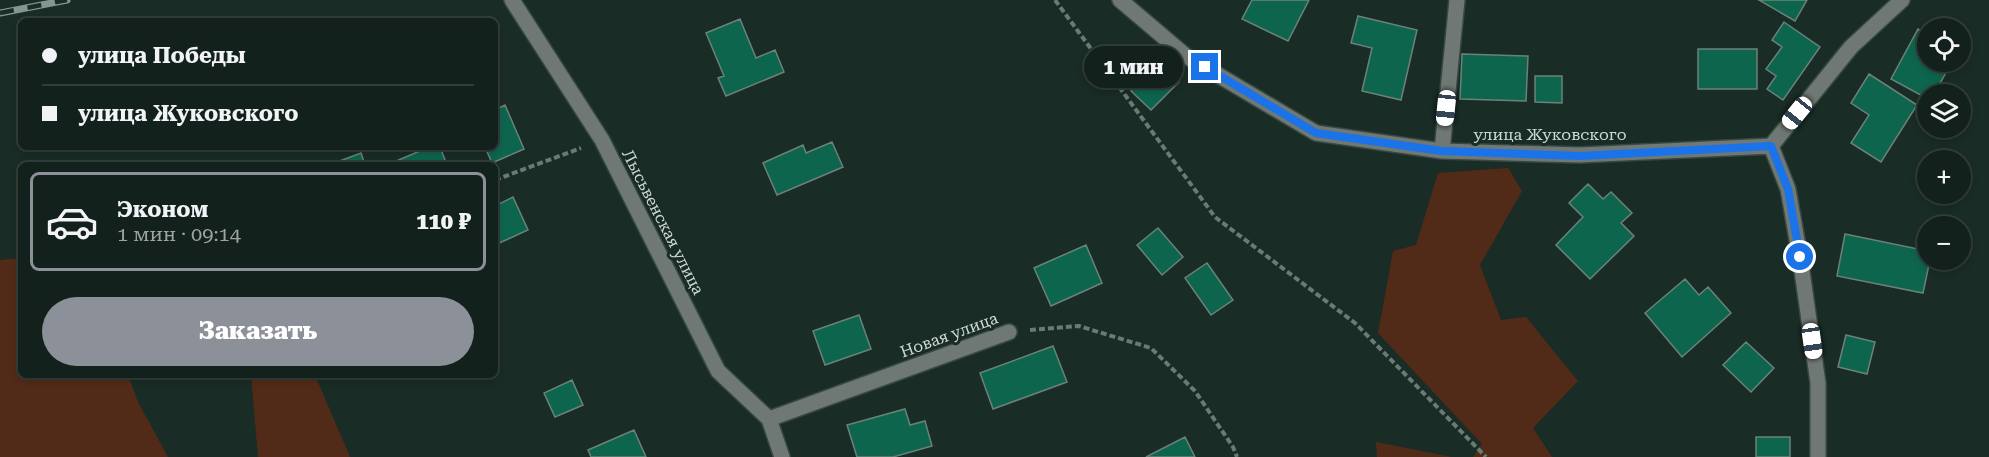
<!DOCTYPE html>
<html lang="ru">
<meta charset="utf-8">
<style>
body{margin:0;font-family:"Roboto Serif",serif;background:#202e29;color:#f1f3f6;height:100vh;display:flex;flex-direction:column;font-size:22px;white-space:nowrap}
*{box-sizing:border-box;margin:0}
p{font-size:20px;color:#9da3a3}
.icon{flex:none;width:33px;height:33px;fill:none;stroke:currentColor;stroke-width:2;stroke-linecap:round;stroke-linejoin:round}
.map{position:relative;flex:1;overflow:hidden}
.side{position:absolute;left:18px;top:162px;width:480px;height:216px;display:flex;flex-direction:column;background:#13211c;border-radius:9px;box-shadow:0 3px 9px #0003,0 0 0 2px #323e3b}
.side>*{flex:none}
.hud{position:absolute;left:18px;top:18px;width:480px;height:132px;border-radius:9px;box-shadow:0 3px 9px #0003,0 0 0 2px #323e3b;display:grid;align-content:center;height:132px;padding:0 24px;background:#13211c}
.controls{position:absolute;left:1917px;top:18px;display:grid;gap:12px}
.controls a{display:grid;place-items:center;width:54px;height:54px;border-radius:50%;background:#13211c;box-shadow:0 3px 9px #0003,0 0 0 2px #323e3b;font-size:30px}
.end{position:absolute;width:27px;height:27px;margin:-14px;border:8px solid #1a73e8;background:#fff;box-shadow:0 0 0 3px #fff}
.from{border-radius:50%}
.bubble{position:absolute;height:42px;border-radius:21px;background:#13211c;box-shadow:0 3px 9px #0003,0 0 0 2px #323e3b;font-size:20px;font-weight:800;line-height:42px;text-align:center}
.car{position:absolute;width:18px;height:36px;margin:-18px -9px;border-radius:8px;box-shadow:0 0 4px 2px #0007;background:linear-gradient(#fff 24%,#345 0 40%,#fff 0 76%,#345 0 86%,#fff 0)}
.hud b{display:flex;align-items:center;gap:21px;height:57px;font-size:22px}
.hud b+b{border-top:2px solid #323e3b}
.hud i{width:15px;height:15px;background:#f1f3f6}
ul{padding:10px 0 0;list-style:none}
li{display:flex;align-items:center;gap:18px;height:99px;margin:0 12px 9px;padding:0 12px;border:3px solid #323e3b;border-radius:9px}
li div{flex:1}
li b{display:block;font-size:22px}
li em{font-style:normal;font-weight:800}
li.current{border-color:#8c9099}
li>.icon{width:54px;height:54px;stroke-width:1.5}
.button{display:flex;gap:12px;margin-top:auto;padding:12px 24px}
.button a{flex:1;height:69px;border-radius:36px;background:#8c9099;color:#fff;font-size:24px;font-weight:800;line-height:69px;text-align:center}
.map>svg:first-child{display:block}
.green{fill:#522b18}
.building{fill:#0e654e;stroke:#6c8279;stroke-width:1.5}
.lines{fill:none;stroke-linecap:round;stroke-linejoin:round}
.minor-casing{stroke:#364841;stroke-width:18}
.path{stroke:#6a7a74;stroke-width:4;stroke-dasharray:6 3;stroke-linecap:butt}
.minor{stroke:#6f7874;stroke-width:15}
.rail-casing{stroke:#87958f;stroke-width:7}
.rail{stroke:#192c25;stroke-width:4.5;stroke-dasharray:14;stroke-linecap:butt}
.route{stroke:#1a73e8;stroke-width:8}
.labels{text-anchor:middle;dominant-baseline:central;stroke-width:6;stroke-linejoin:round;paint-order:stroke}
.street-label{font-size:16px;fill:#cfdad5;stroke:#192c25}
</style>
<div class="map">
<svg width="1989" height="457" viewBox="0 0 1989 457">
<rect width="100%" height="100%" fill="#192c25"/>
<path class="green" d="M1508,168L1522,191L1480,265L1501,320L1526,317L1578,381L1533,428L1552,457H1473L1482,444L1378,333L1393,251L1416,245L1438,173Z
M21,258V375H128L138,402L168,457H0V260Z
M251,375H315L350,457H258Z
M1376,442L1452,457H1377Z"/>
<path class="building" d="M1252,0H1309L1288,41L1242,19Z
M1759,0H1807L1795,21Z
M1358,16L1417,30L1401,100L1362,91L1372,48L1351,43Z
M740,19L756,58L775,50L784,72L726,96L718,78L724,76L706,33Z
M1784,22L1820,47L1783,100L1767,89L1776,76L1766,69L1782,47L1772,40Z
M1918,29L1928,34V62H1952L1934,94H1928V99L1891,79Z
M1698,49H1757V89H1698Z
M1462,54L1528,56L1526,101L1460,99Z
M1159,63L1179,82L1151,110L1131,91Z
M1869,74L1917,105L1881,162L1851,143L1869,115L1851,103Z
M1535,76H1562V103L1535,102Z
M505,105L524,149L492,163L485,147H495V110Z
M832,142L843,167L777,195L763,163L803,145L806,153Z
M429,147H440L447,165H387Z
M361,153L365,165H329Z
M1588,184L1603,199L1611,192L1632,213L1621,223L1634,236L1590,279L1556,245L1583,217L1569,203Z
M513,197L528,230L495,245V206Z
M1158,228L1183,257L1162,275L1137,245Z
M1845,234L1928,251V260H1930L1923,293L1837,276Z
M1086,245L1102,283L1051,306L1034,268Z
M1207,263L1233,300L1211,315L1185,278Z
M1685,279L1699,295L1708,287L1731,313L1682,357L1645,313Z
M859,315L871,349L825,365L813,331Z
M1846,335L1875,342L1867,374L1838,367Z
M1746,342L1774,368L1751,392L1723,365Z
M1053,346L1067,382L993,409L980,373Z
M572,380L583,405L555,417L544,393Z
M905,409L910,425L925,421L932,446L893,457H857L847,425Z
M634,430L646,457H591L588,450Z
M1185,437L1195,457H1146Z
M1756,437H1790V457H1756Z"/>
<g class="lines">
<g class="minor-casing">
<path id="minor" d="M512,0L602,140L718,371L769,419L782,457
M1120,0L1186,56L1316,133L1442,151L1580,155L1771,146
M1771,146L1788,189L1800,257L1818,383V457
M1771,146L1851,47L1902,0
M1442,151L1457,0
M769,419L1009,332"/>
</g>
<path class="path" d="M1055,0L1215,217L1355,323L1486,457
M495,180L581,148
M1030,330L1079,326L1151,348L1195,391L1233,447L1237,457"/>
<use href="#minor" class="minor"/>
<g class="rail-casing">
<path id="rail" d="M0,13L67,0"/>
</g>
<use href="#rail" class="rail"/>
</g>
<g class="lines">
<path class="route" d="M1205,67L1316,133L1442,151L1580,156L1771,146L1788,189L1800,257"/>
</g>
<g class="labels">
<g class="street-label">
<text x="1550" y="134">улица Жуковского</text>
<text transform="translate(663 222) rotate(63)">Лысьвенская улица</text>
<text transform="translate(949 335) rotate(-20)">Новая улица</text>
</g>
</g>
</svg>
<div class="controls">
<a><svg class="icon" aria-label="locate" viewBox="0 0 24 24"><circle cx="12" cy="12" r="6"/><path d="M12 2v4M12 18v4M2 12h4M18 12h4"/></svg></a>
<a><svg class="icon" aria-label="layers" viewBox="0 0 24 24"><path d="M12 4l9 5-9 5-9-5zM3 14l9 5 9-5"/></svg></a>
<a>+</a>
<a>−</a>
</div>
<i class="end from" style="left:1800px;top:257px"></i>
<i class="end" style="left:1205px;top:67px"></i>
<div class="bubble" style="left:1084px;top:46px;width:99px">1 мин</div>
<i class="car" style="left:1446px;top:108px;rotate:186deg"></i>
<i class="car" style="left:1797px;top:113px;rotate:219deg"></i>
<i class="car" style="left:1812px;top:341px;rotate:172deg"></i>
<div class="hud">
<b><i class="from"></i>улица Победы</b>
<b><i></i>улица Жуковского</b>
</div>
<section class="side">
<ul>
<li class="current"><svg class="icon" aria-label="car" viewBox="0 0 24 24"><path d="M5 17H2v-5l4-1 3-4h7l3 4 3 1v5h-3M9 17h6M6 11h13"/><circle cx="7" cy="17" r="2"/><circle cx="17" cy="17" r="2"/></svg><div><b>Эконом</b><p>1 мин · 09:14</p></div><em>110 ₽</em></li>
</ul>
<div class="button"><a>Заказать</a></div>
</section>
</div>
